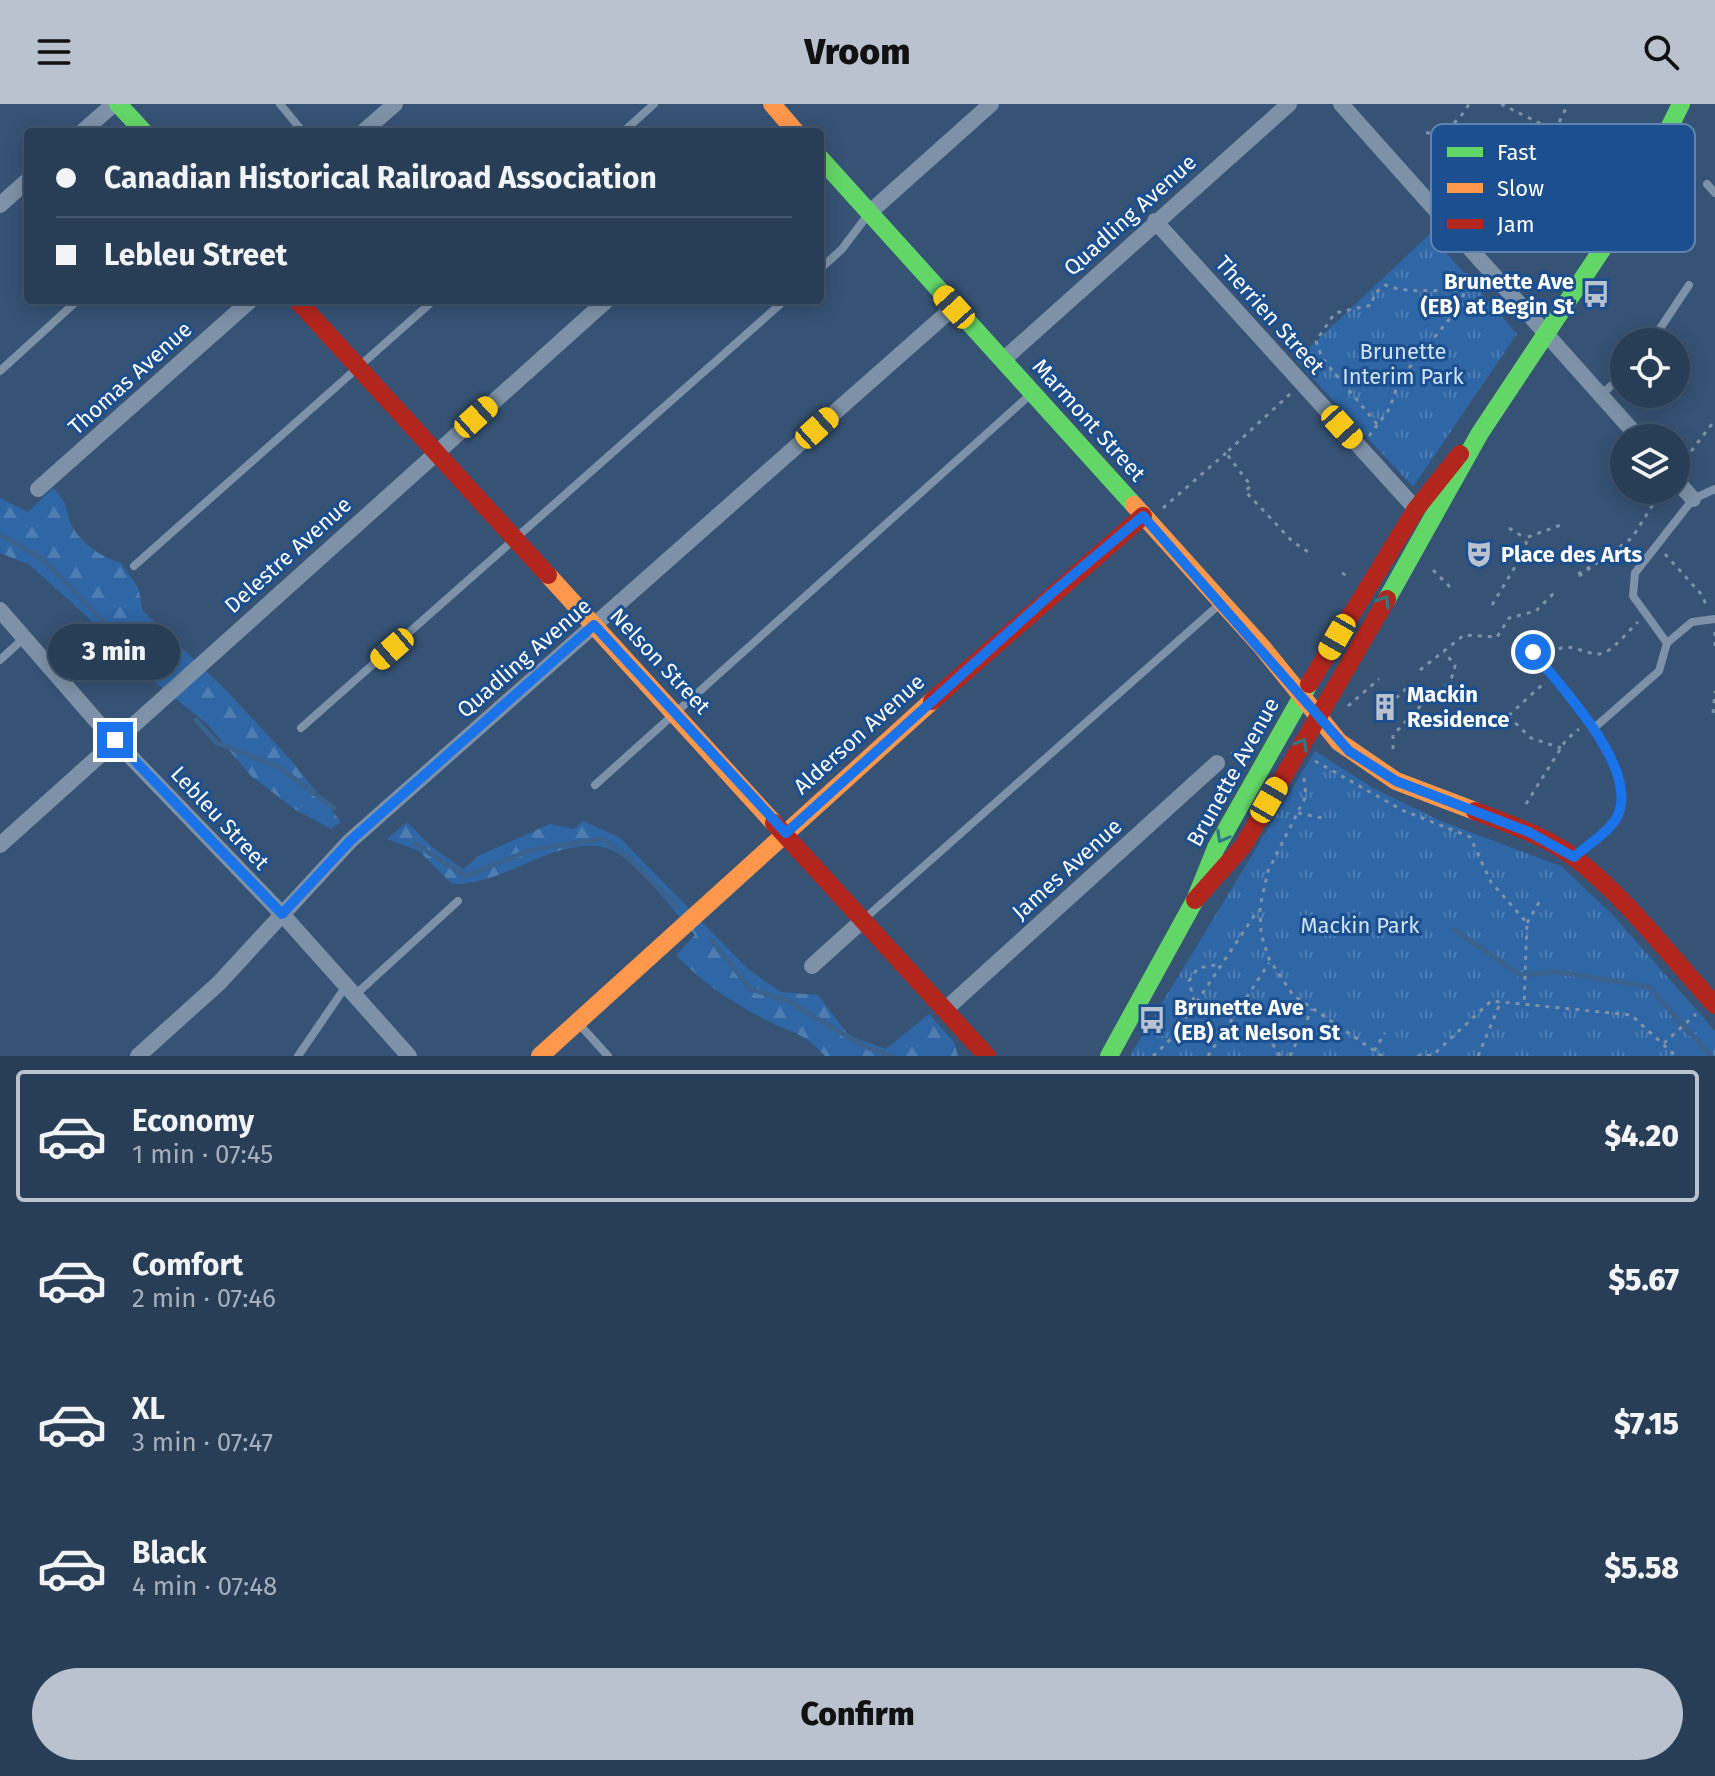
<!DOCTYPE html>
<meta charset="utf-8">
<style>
body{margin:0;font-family:"Fira Sans",sans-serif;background:#30455d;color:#f1f3f6;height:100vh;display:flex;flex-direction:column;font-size:30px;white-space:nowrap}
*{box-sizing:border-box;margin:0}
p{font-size:26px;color:#a5aeba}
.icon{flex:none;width:44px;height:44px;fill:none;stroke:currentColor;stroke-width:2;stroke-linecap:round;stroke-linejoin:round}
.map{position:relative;height:952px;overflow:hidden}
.side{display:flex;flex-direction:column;background:#283e57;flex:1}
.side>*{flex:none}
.banner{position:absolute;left:24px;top:24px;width:800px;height:176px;border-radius:8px;box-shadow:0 4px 20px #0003,0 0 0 2px #44576d;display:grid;align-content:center;height:176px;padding:0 32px;background:#283e57}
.controls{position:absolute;left:1610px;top:224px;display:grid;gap:16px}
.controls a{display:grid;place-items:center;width:80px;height:80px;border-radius:50%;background:#283e57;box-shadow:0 4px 20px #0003,0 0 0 2px #44576d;font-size:40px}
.end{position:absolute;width:36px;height:36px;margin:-18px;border:10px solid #1a73e8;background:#fff;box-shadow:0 0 0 4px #fff}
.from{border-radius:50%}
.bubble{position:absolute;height:56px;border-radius:28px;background:#283e57;box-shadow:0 4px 20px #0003,0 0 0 2px #44576d;font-size:26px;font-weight:800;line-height:56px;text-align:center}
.car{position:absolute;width:24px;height:48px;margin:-24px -12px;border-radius:10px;box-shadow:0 0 6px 2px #0007;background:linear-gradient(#f5c518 24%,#345 0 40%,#f5c518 0 76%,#345 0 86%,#f5c518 0)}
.banner b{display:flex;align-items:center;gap:28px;height:76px;font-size:30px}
.banner b+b{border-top:2px solid #44576d}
.banner i{width:20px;height:20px;background:#f1f3f6}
ul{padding:14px 0 0;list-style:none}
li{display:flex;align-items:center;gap:24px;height:132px;margin:0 16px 12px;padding:0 16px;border:4px solid transparent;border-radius:8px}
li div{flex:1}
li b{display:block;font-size:30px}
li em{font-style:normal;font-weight:800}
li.active{border-color:#b9c2ce}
li>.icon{width:72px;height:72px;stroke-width:1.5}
.button{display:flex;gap:16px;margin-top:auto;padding:16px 32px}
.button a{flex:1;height:92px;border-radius:48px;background:#b9c2ce;color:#111;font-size:32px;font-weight:800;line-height:92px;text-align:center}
header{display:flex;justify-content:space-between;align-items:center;height:104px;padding:0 32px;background:#b9c2ce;color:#111;font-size:36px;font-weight:800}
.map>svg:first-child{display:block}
.forest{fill:url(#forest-firs)}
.park{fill:url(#park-tufts)}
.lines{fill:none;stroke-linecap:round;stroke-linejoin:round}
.stream{stroke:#3b618d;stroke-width:5}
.path{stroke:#7d92a8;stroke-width:3;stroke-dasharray:4 6;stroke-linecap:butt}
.lane{stroke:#7d92a8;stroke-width:8}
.street{stroke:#7d92a8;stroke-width:16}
.fast{stroke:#63d668;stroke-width:18}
.slow{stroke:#ff974d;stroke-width:18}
.jam{stroke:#b3261e;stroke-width:18}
.oneway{stroke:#317883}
.route{stroke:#1a73e8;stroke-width:10}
.labels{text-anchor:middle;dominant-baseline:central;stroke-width:6;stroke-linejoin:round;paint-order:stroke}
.street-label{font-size:22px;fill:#fff;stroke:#1b4f8f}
.poi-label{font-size:22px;font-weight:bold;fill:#fff;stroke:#1b4f8f;text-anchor:start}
.park-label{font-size:22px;fill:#cfe3fa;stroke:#1b4f8f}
.key{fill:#1b4f8f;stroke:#5f84b1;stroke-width:2}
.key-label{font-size:22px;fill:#fff}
</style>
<header><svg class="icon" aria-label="menu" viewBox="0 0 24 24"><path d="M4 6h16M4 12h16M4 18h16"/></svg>Vroom<svg class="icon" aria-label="search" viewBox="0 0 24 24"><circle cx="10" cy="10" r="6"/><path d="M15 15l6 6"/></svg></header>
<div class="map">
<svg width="1715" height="952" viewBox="0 0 1715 952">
<defs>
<pattern id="forest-firs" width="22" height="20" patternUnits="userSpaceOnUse" patternTransform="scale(2)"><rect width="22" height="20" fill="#2f66a5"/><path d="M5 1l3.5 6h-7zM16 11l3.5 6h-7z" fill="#4e7db2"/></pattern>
<pattern id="park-tufts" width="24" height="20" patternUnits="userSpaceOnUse" patternTransform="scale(2)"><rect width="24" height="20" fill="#2f66a5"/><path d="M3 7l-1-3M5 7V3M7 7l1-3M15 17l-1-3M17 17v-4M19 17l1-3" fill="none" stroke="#4e7db2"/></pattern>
</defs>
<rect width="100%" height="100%" fill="#365274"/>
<path class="forest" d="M53,384C72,402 63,406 73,424C83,440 102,454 120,458L138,483L143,507L224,584L290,655L341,718L331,725L296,706L251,672L207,620L140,566L113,536L30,461L0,449V394L28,408Z
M583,717L619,733L749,866L781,888L818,891L849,932L886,945L929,910L954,938L958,952H825C800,925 791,930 762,914C730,897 701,877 676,851L695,831C674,808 635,753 607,744C584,737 554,747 534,756C505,768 483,780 452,780L419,747L387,735L407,718L432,743L463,765L480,751L550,720L574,725Z"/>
<path class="park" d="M1430,130L1517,230L1413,383L1296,256Z
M1315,647L1373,684L1441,717L1561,762L1613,811L1715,927V952H1130Z"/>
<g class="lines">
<path class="stream" d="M0,431L43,455L136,551
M196,616L217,639L279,663L334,704
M415,740L466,772L530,746L602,735L628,753L677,802
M1455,826L1520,871L1559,868L1649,883L1711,952
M712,837L751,885L788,897L865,943L892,952"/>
<path class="path" d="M1501,0L1555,27
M1426,29C1446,28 1459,18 1469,0
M1504,113L1545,47L1568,0
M1572,119L1592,131
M1290,290L1226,349L1251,382L1245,387L1292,437L1311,450
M1377,320L1322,254L1316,237L1335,209L1372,201L1374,190L1385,181C1411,191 1436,184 1462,188
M1369,332L1390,304L1399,276L1462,200L1467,164
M1679,363L1715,316
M1163,404L1226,349
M1509,424L1525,434
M1665,450L1702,491L1707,503
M1433,466L1450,483
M1342,469L1347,472
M1578,470L1604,454
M1579,472L1632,434L1662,386
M1492,501L1527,443L1525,434L1561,421
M1715,528V545
M1550,550C1569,535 1581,550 1599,550C1612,549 1628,527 1638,518
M1420,566L1464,531L1497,533L1509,514L1536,507L1556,487
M1396,594L1407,584L1427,595C1442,587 1453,579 1455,561L1444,548
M1348,602L1379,575
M1713,609L1715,587
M1508,612L1531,634L1561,644
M1494,625L1543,580
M1393,645V631L1427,595
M1231,650L1255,635
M1315,657L1402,706L1470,733L1491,778L1527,819L1524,901
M1304,674L1306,692L1268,767L1260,803L1261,830L1269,855L1293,891L1382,952
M1526,700L1566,636L1579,625
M1298,709L1323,714
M1527,819L1541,795
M1194,897L1189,877L1198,864L1221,860
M1258,927L1269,934L1280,952
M1664,939L1696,910
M1374,947L1385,929
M1153,952L1174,932L1258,806
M1208,952L1269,859
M1290,952L1312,905
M1417,952L1433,951L1491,897L1631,911L1676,952
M1478,952L1501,897"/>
<path class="lane" d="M280,0L303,28
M623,28L654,0
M1707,80L1715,89
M820,165L842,145L867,112
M1651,238L1689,181
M0,267L78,196
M1601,291L1624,270
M134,462L434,196
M1667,539L1692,518L1715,515
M1533,548C1561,583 1638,663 1618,710C1611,726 1587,741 1574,753
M0,556L25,533
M301,624L785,196
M1593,625L1659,567L1667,539L1633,492L1635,469L1693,395L1715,385
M595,681L1032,289
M863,816L1221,499
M355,891L458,797
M579,920L608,952
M298,952L346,882"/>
<path class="street" d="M1341,0L1639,334
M82,28L114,0
M363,28L395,0
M0,101L28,76
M869,109L991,0
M1155,117L1416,405
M1003,256L1289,0
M1676,376L1693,395
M38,385L251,196
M0,506L100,621L282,810L409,952
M0,741L607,196
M812,862L863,816
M947,904L1217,659
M138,952L219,879L350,737L954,203"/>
<path class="fast" d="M118,0L144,28
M820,54L1134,401
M1387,495L1480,329L1629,105L1681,0
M1109,952L1195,796L1216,744L1309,580"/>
<path class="slow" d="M772,0L796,28
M1134,401L1262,543L1339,638L1396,677L1475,707
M548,471L774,719
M540,952L932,597"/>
<path class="jam" d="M297,196L548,471
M1309,580L1416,405L1460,350
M932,597L1143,412
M1475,707C1509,720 1546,732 1575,754C1628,795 1670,852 1715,901
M774,719L987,952
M1195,796L1243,742L1387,495"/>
</g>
<defs><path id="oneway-chevron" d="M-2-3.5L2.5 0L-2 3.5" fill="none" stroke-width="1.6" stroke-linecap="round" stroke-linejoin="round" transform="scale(2)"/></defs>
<g class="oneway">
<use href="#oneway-chevron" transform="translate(1384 497) rotate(-59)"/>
<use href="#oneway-chevron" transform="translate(1302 640) rotate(-60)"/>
<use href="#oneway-chevron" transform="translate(1222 733) rotate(119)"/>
</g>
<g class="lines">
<path class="route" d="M115,636L282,810L350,737L594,521L786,729L1052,489L1143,412L1349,647L1396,677L1529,728L1574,753C1587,741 1611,727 1618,711C1639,664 1561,583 1533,548"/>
</g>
<defs>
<g id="bus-bare" transform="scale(2.16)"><path d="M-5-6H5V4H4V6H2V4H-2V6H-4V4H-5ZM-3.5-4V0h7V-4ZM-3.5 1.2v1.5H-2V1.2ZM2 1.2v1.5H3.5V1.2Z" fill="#b9c2ce" stroke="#1b4f8f" stroke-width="2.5" paint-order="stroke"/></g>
<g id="theatre-bare" transform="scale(2.16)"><path d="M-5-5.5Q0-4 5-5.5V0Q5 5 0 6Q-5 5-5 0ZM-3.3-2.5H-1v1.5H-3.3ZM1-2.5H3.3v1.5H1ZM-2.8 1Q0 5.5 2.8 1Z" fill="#b9c2ce" stroke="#1b4f8f" stroke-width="2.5" paint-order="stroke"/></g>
<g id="building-bare" transform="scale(2.16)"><path d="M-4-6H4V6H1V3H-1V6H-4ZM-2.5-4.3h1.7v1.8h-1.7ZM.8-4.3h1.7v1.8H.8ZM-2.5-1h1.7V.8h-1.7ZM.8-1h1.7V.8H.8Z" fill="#b9c2ce" stroke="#1b4f8f" stroke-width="2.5" paint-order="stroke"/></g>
</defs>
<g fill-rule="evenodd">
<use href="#bus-bare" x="1596" y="190"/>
<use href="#theatre-bare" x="1479" y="450"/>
<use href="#building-bare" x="1385" y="603"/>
<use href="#bus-bare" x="1152" y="916"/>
</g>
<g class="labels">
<g class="street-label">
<text transform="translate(1130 111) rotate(-42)">Quadling Avenue</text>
<text transform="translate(1270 211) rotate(48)">Therrien Street</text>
<text transform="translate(130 274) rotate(-42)">Thomas Avenue</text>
<text transform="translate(1089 316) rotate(48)">Marmont Street</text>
<text transform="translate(288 451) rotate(-42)">Delestre Avenue</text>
<text transform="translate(524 554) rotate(-41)">Quadling Avenue</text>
<text transform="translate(660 557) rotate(47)">Nelson Street</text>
<text transform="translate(859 630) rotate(-42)">Alderson Avenue</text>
<text transform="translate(1233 668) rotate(-61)">Brunette Avenue</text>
<text transform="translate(220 714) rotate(47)">Lebleu Street</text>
<text transform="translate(1067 765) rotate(-42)">James Avenue</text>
</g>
<g class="poi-label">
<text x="1574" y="177" text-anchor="end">Brunette Ave<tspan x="1574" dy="25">(EB) at Begin St</tspan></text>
<text x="1501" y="450">Place des Arts</text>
<text x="1407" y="590">Mackin<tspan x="1407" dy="25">Residence</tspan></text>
<text x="1174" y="903">Brunette Ave<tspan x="1174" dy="25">(EB) at Nelson St</tspan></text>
</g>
<g class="park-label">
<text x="1403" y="247">Brunette<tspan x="1403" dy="25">Interim Park</tspan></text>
<text x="1360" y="821">Mackin Park</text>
</g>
</g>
<rect x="1431" y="20" width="264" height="128" rx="12" class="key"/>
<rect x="1447" y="43" width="36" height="10" fill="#63d668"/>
<rect x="1447" y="79" width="36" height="10" fill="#ff974d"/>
<rect x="1447" y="115" width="36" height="10" fill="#b3261e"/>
<g class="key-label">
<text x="1497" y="56">Fast</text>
<text x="1497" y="92">Slow</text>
<text x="1497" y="128">Jam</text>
</g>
</svg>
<div class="controls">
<a><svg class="icon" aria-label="locate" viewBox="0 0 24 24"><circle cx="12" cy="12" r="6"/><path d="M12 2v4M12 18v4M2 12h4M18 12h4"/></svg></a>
<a><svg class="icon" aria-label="layers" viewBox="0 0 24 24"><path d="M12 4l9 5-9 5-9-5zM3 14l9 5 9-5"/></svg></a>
</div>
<i class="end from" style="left:1533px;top:548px"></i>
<i class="end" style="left:115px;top:636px"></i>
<div class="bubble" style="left:48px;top:520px;width:132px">3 min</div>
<i class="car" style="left:954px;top:203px;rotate:318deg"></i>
<i class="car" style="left:476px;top:313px;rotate:48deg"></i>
<i class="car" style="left:1342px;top:323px;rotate:138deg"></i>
<i class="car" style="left:817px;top:324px;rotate:48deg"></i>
<i class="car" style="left:1337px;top:533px;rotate:210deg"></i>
<i class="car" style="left:392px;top:545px;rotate:229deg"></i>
<i class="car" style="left:1269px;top:696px;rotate:30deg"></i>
<div class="banner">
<b><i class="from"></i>Canadian Historical Railroad Association</b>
<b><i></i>Lebleu Street</b>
</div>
</div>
<section class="side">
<ul>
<li class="active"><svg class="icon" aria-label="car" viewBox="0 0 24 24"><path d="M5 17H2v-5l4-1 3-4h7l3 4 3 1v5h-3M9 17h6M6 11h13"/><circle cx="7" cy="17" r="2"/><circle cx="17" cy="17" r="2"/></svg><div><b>Economy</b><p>1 min · 07:45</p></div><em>$4.20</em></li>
<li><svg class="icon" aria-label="car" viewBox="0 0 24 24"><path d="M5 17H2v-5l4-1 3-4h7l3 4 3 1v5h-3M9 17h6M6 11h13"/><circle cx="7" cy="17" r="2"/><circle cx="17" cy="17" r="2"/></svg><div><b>Comfort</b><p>2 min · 07:46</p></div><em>$5.67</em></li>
<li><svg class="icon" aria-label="car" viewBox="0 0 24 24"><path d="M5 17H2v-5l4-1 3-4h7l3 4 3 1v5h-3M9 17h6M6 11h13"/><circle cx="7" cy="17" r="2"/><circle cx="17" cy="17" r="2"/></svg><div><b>XL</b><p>3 min · 07:47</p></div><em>$7.15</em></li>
<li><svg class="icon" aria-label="car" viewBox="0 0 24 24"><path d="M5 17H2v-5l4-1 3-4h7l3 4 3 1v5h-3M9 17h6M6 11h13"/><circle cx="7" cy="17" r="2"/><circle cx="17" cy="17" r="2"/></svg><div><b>Black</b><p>4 min · 07:48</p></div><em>$5.58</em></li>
</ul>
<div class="button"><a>Confirm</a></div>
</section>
